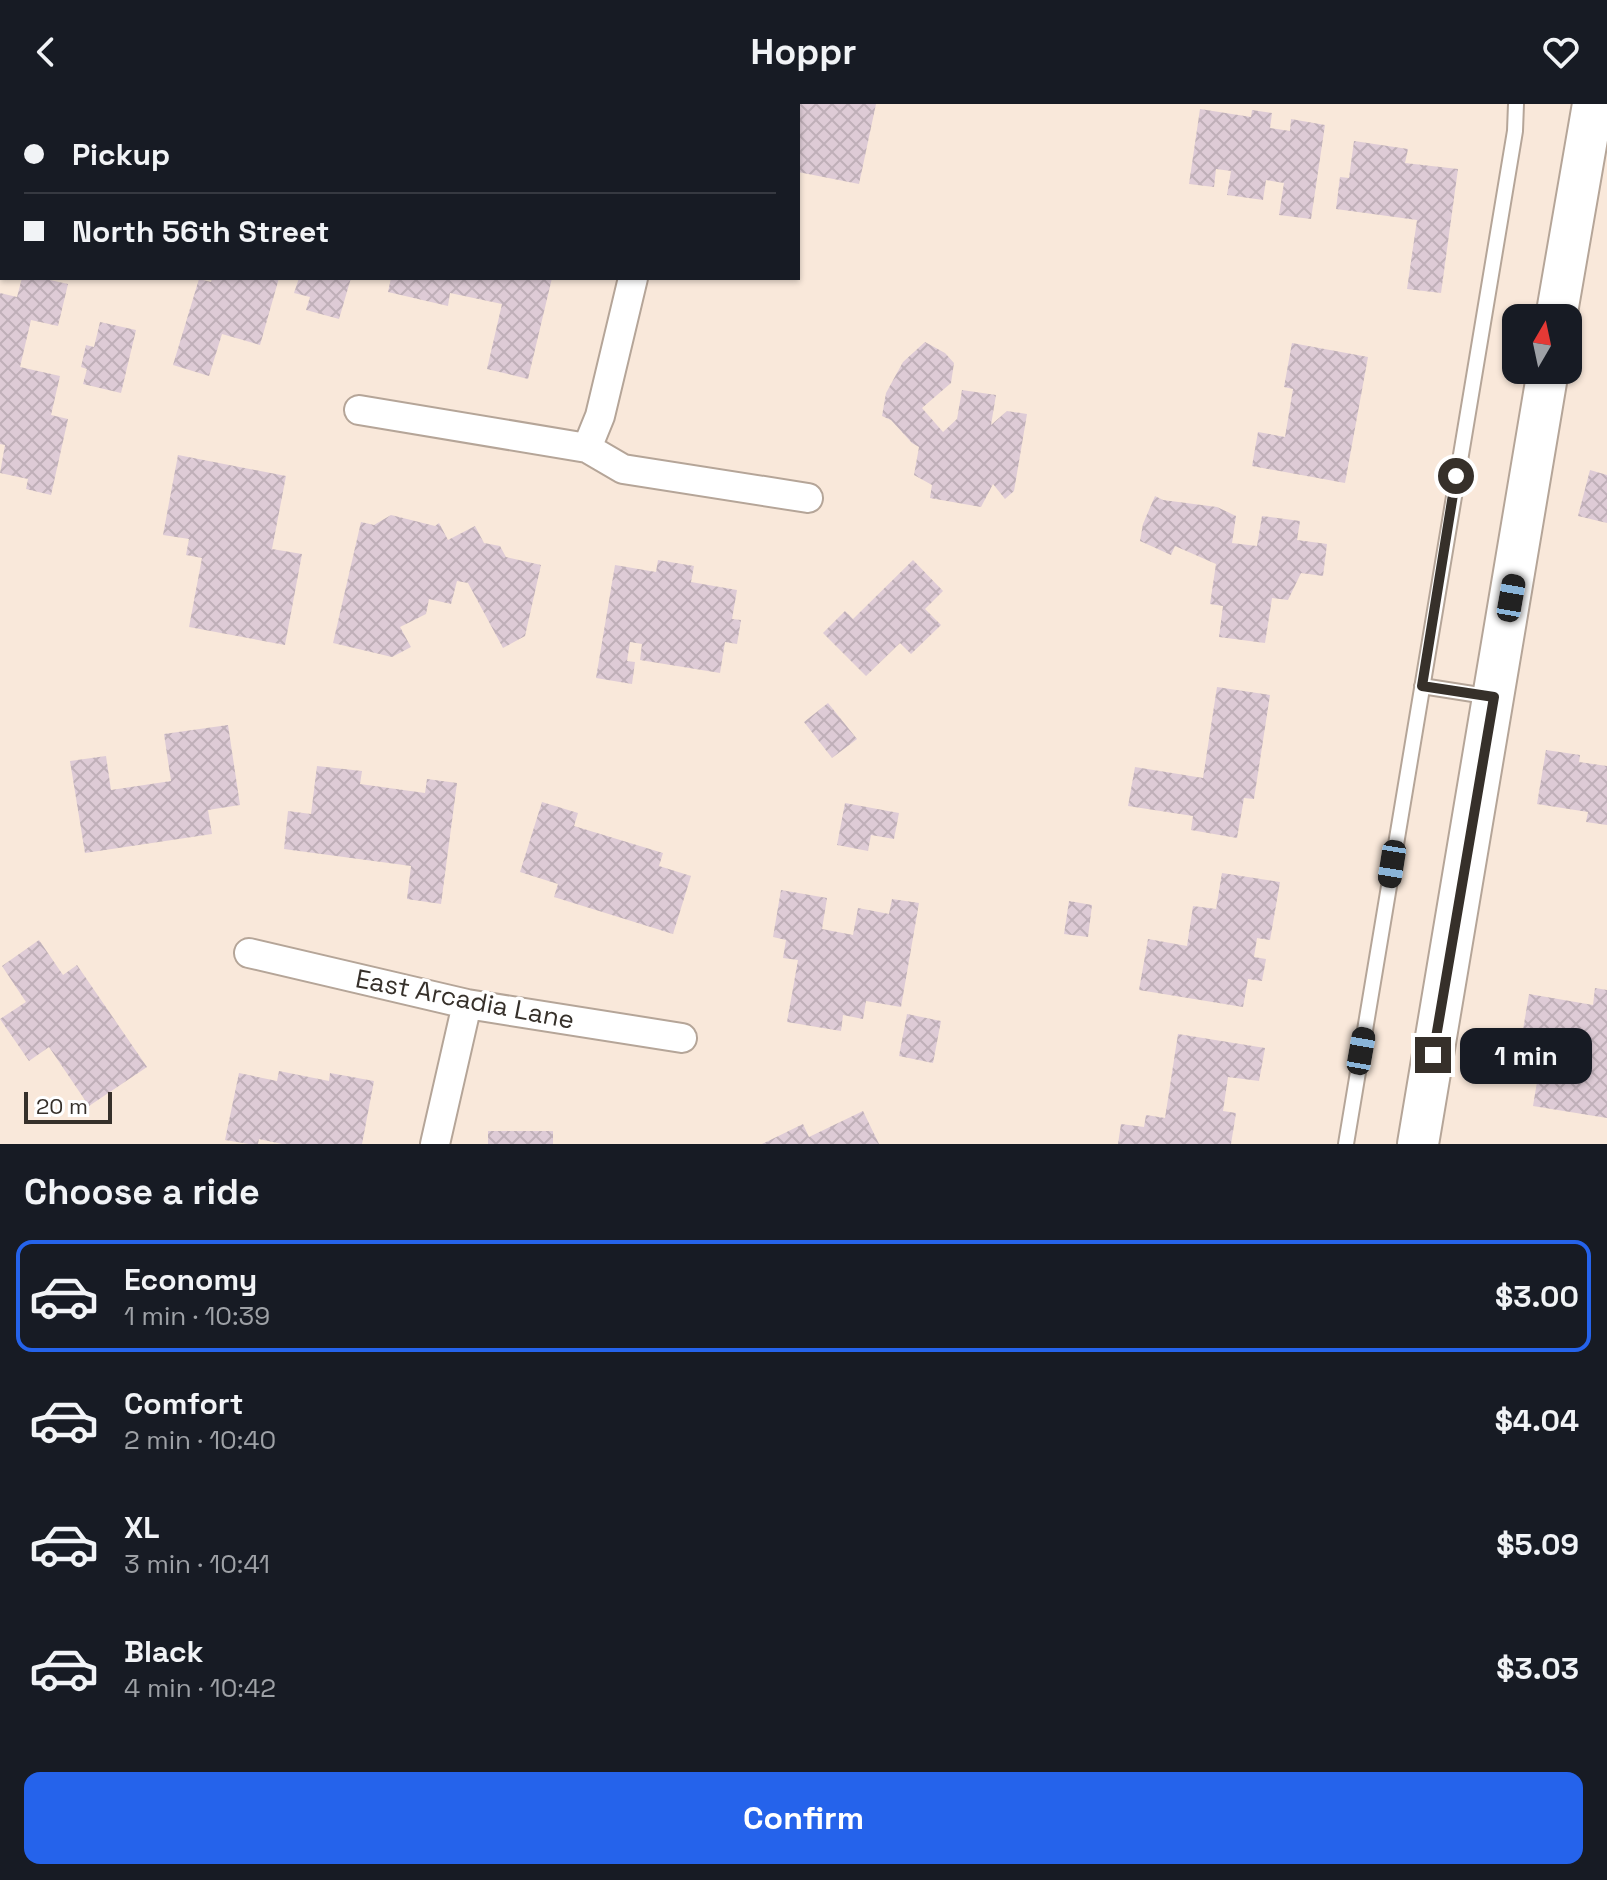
<!DOCTYPE html>
<meta charset="utf-8">
<style>
body{margin:0;font-family:"Space Grotesk",sans-serif;background:#242831;color:#f1f3f6;height:100vh;display:flex;flex-direction:column;font-size:30px;white-space:nowrap}
*{box-sizing:border-box;margin:0}
p{font-size:26px;color:#9ea1a6}
.icon{flex:none;width:44px;height:44px;fill:none;stroke:currentColor;stroke-width:2;stroke-linecap:round;stroke-linejoin:round}
.map{position:relative;height:1040px;overflow:hidden}
.details{display:flex;flex-direction:column;background:#171b24;flex:1}
.details>*{flex:none}
.hud{position:absolute;left:0px;top:0px;width:800px;height:176px;box-shadow:0 2px 6px #0004;display:grid;align-content:center;height:176px;padding:0 24px;background:#171b24}
.needle{width:52px;rotate:9deg}
.controls{position:absolute;left:1502px;top:200px;display:grid;gap:16px}
.controls a{display:grid;place-items:center;width:80px;height:80px;border-radius:16px;background:#171b24;box-shadow:0 2px 6px #0004;font-size:40px}
.scale{position:absolute;left:24px;bottom:20px;width:88px;box-sizing:border-box;padding-left:8px;border:4px solid #36302a;border-top:0;font-size:22px;line-height:28px;white-space:nowrap;color:#36302a;-webkit-text-stroke:6px #fff;paint-order:stroke}
.end{position:absolute;width:36px;height:36px;margin:-18px;border:10px solid #36302a;background:#fff;box-shadow:0 0 0 4px #fff}
.from{border-radius:50%}
.bubble{position:absolute;height:56px;border-radius:16px;background:#171b24;box-shadow:0 2px 6px #0004;font-size:26px;font-weight:700;line-height:56px;text-align:center}
.car{position:absolute;width:24px;height:48px;margin:-24px -12px;border-radius:10px;box-shadow:0 0 6px 2px #0007;background:linear-gradient(#222 24%,#8ab4d8 0 40%,#222 0 76%,#8ab4d8 0 86%,#222 0)}
.hud b{display:flex;align-items:center;gap:28px;height:76px;font-size:30px}
.hud b+b{border-top:2px solid #363941}
.hud i{width:20px;height:20px;background:#f1f3f6}
ul{padding:0;list-style:none}
li{display:flex;align-items:center;gap:24px;height:112px;margin:0 16px 12px;padding:0 8px;border:4px solid transparent;border-radius:16px}
li div{flex:1}
li b{display:block;font-size:30px}
li em{font-style:normal;font-weight:700}
li.current{border-color:#2563eb}
li>.icon{width:72px;height:72px;stroke-width:1.5}
h2{padding:0 24px;font-size:36px;line-height:96px}
.cta{display:flex;gap:16px;margin-top:auto;padding:16px 24px}
.cta a{flex:1;height:92px;border-radius:16px;background:#2563eb;color:#fff;font-size:32px;font-weight:700;line-height:92px;text-align:center}
header{display:flex;justify-content:space-between;align-items:center;height:104px;padding:0 24px;background:#171b24;font-size:36px;font-weight:700}
.map>svg:first-child{display:block}
.building{fill:url(#building-cross-hatch)}
.lines{fill:none;stroke-linecap:round;stroke-linejoin:round}
.service-casing{stroke:#b5a598;stroke-width:18}
.minor-casing{stroke:#b5a598;stroke-width:32}
.secondary-casing{stroke:#b5a598;stroke-width:44}
.service{stroke:#fff;stroke-width:14}
.minor{stroke:#fff;stroke-width:28}
.secondary{stroke:#fff;stroke-width:40}
.route{stroke:#36302a;stroke-width:10}
.labels{text-anchor:middle;dominant-baseline:central;stroke-width:7;stroke-linejoin:round;paint-order:stroke}
.street-label{font-size:26px;fill:#36302a;stroke:#fff}
</style>
<header><svg class="icon" aria-label="back" viewBox="0 0 24 24"><path d="M15 5l-7 7 7 7"/></svg>Hoppr<svg class="icon" aria-label="heart" viewBox="0 0 24 24"><path d="M12 20l-8-8c-3-5 5-10 8-4 3-6 11-1 8 4z"/></svg></header>
<div class="map">
<svg width="1607" height="1040" viewBox="0 0 1607 1040">
<defs>
<pattern id="building-cross-hatch" width="8" height="8" patternUnits="userSpaceOnUse" patternTransform="scale(2)"><rect width="8" height="8" fill="#decbd6"/><path d="M0 0l8 8M0 8l8-8" fill="none" stroke="#bfafb8"/></pattern>
</defs>
<rect width="100%" height="100%" fill="#f9e8da"/>
<path class="building" d="M798,0H876L859,80L798,68Z
M1200,5L1251,13L1252,6L1272,9L1270,24L1290,27L1291,15L1325,21L1311,115L1279,111L1284,79L1266,76L1263,96L1227,91L1231,67L1216,65L1214,83L1189,80Z
M1354,37L1408,45L1405,59L1458,65L1441,189L1407,185L1417,116L1336,105L1340,73L1349,74Z
M22,174H41L68,180L58,222L31,216L20,263L60,272L51,311L68,315L51,391L26,385L28,375L0,369L5,341L0,340V189L17,193Z
M212,174H279L260,241L222,230L209,272L173,261L199,175L211,178Z
M299,174H351L339,215L306,206L310,193L294,189Z
M391,174H552L528,275L487,265L502,200L450,189L448,202L388,188Z
M100,218L136,226L121,289L83,280L87,265L81,263L86,241L94,243Z
M925,238L945,249L954,259L951,279L922,304L943,328L957,315L962,286L996,291L991,321L1007,307L1027,310L1014,387L1005,395L993,380L981,403L930,394L932,381L914,371L919,343L912,339L891,316L882,312L886,289L903,258Z
M1292,239L1368,253L1345,379L1252,362L1258,328L1285,333L1293,285L1284,283Z
M178,351L286,372L272,445L302,450L285,541L189,523L202,454L186,451L189,435L163,431Z
M1590,366L1607,371V419L1578,412Z
M1155,392L1163,396L1217,403L1236,412L1232,439L1257,442L1262,412L1300,417L1297,436L1327,440L1323,472L1301,469L1288,496L1272,494L1265,539L1219,533L1223,502L1210,500L1216,460L1175,442L1171,451L1140,437L1143,420Z
M391,411L435,422L439,419L448,436L475,422L484,439L500,442L506,453L541,461L525,532L503,544L468,479L457,477L451,500L429,495L426,510L400,523L411,543L392,553L333,539L361,418L374,421Z
M658,456L694,462L691,478L737,486L732,515L741,516L737,540L725,538L720,569L640,556L642,540L630,538L627,557L635,558L632,580L596,574L615,461L656,468Z
M913,456L943,487L925,505L941,521L911,550L900,539L866,572L823,529L845,507L853,515Z
M1217,583L1270,591L1254,695L1244,694L1237,734L1191,726L1193,712L1128,702L1135,663L1203,674Z
M828,599L857,635L832,654L804,618Z
M228,621L240,701L208,706L212,730L85,749L70,657L106,652L111,686L171,677L164,630Z
M1546,646L1580,651L1579,658L1607,662V721L1586,718L1588,708L1537,700Z
M317,662L362,667L360,680L425,689L427,675L457,679L441,800L407,795L411,762L284,745L288,707L311,710Z
M542,698L578,709L574,722L663,749L659,762L691,772L673,830L554,793L558,780L520,768Z
M845,699L899,709L894,735L871,731L868,747L837,741Z
M1222,769L1280,778L1270,836L1257,834L1254,853L1266,855L1262,877L1248,875L1243,903L1139,886L1148,835L1187,842L1193,802L1216,805Z
M781,786L827,794L822,825L853,831L858,804L889,810L892,795L919,799L901,903L866,897L863,915L843,911L841,927L787,918L798,856L783,854L786,836L773,833Z
M1069,797L1092,801L1088,833L1064,830Z
M39,836L63,871L77,861L147,963L89,1002L49,943L29,957L0,915L26,898L2,862Z
M1595,884L1607,886V1014L1533,1002L1545,930L1523,926L1529,890L1593,901Z
M907,910L941,917L933,959L899,952Z
M1178,930L1265,944L1259,977L1228,973L1223,1007L1236,1009L1231,1040H1118L1121,1020L1144,1023L1146,1011L1165,1014Z
M279,967L329,977L330,969L374,977L362,1040H282L259,1035L258,1040H249L225,1036L239,969L277,977Z
M863,1007L879,1040H762L803,1020L809,1033Z
M488,1027H553V1040H488Z"/>
<g class="lines">
<g class="service-casing">
<path id="service" d="M374,0L377,2
M1422,582L1492,593
M1346,1040L1515,27L1516,0"/>
</g>
<g class="minor-casing">
<path id="minor" d="M674,2L675,0
M359,306L587,344L623,365L808,394
M587,344L600,312L633,174
M249,849L467,900L682,934
M435,1040L467,900"/>
</g>
<g class="secondary-casing">
<path id="secondary" d="M1556,214L1593,0
M1418,1040L1548,266"/>
</g>
<use href="#service" class="service"/>
<use href="#minor" class="minor"/>
<use href="#secondary" class="secondary"/>
</g>
<g class="lines">
<path class="route" d="M1433,951L1494,593L1422,582L1456,372"/>
</g>
<g class="labels">
<g class="street-label">
<text transform="translate(465 895) rotate(11)">East Arcadia Lane</text>
</g>
</g>
</svg>
<div class="controls">
<a><svg class="needle" viewBox="-14 -14 28 28"><path d="M0-13l5 13h-10z" fill="#e53935"/><path d="M0 13l5-13h-10z" fill="#9ea1a6"/></svg></a>
</div>
<div class="scale">20 m</div>
<i class="end from" style="left:1456px;top:372px"></i>
<i class="end" style="left:1433px;top:951px"></i>
<div class="bubble" style="left:1460px;top:924px;width:132px">1 min</div>
<i class="car" style="left:1511px;top:494px;rotate:10deg"></i>
<i class="car" style="left:1392px;top:760px;rotate:189deg"></i>
<i class="car" style="left:1361px;top:947px;rotate:10deg"></i>
<div class="hud">
<b><i class="from"></i>Pickup</b>
<b><i></i>North 56th Street</b>
</div>
</div>
<section class="details">
<h2>Choose a ride</h2>
<ul>
<li class="current"><svg class="icon" aria-label="car" viewBox="0 0 24 24"><path d="M5 17H2v-5l4-1 3-4h7l3 4 3 1v5h-3M9 17h6M6 11h13"/><circle cx="7" cy="17" r="2"/><circle cx="17" cy="17" r="2"/></svg><div><b>Economy</b><p>1 min · 10:39</p></div><em>$3.00</em></li>
<li><svg class="icon" aria-label="car" viewBox="0 0 24 24"><path d="M5 17H2v-5l4-1 3-4h7l3 4 3 1v5h-3M9 17h6M6 11h13"/><circle cx="7" cy="17" r="2"/><circle cx="17" cy="17" r="2"/></svg><div><b>Comfort</b><p>2 min · 10:40</p></div><em>$4.04</em></li>
<li><svg class="icon" aria-label="car" viewBox="0 0 24 24"><path d="M5 17H2v-5l4-1 3-4h7l3 4 3 1v5h-3M9 17h6M6 11h13"/><circle cx="7" cy="17" r="2"/><circle cx="17" cy="17" r="2"/></svg><div><b>XL</b><p>3 min · 10:41</p></div><em>$5.09</em></li>
<li><svg class="icon" aria-label="car" viewBox="0 0 24 24"><path d="M5 17H2v-5l4-1 3-4h7l3 4 3 1v5h-3M9 17h6M6 11h13"/><circle cx="7" cy="17" r="2"/><circle cx="17" cy="17" r="2"/></svg><div><b>Black</b><p>4 min · 10:42</p></div><em>$3.03</em></li>
</ul>
<div class="cta"><a>Confirm</a></div>
</section>
